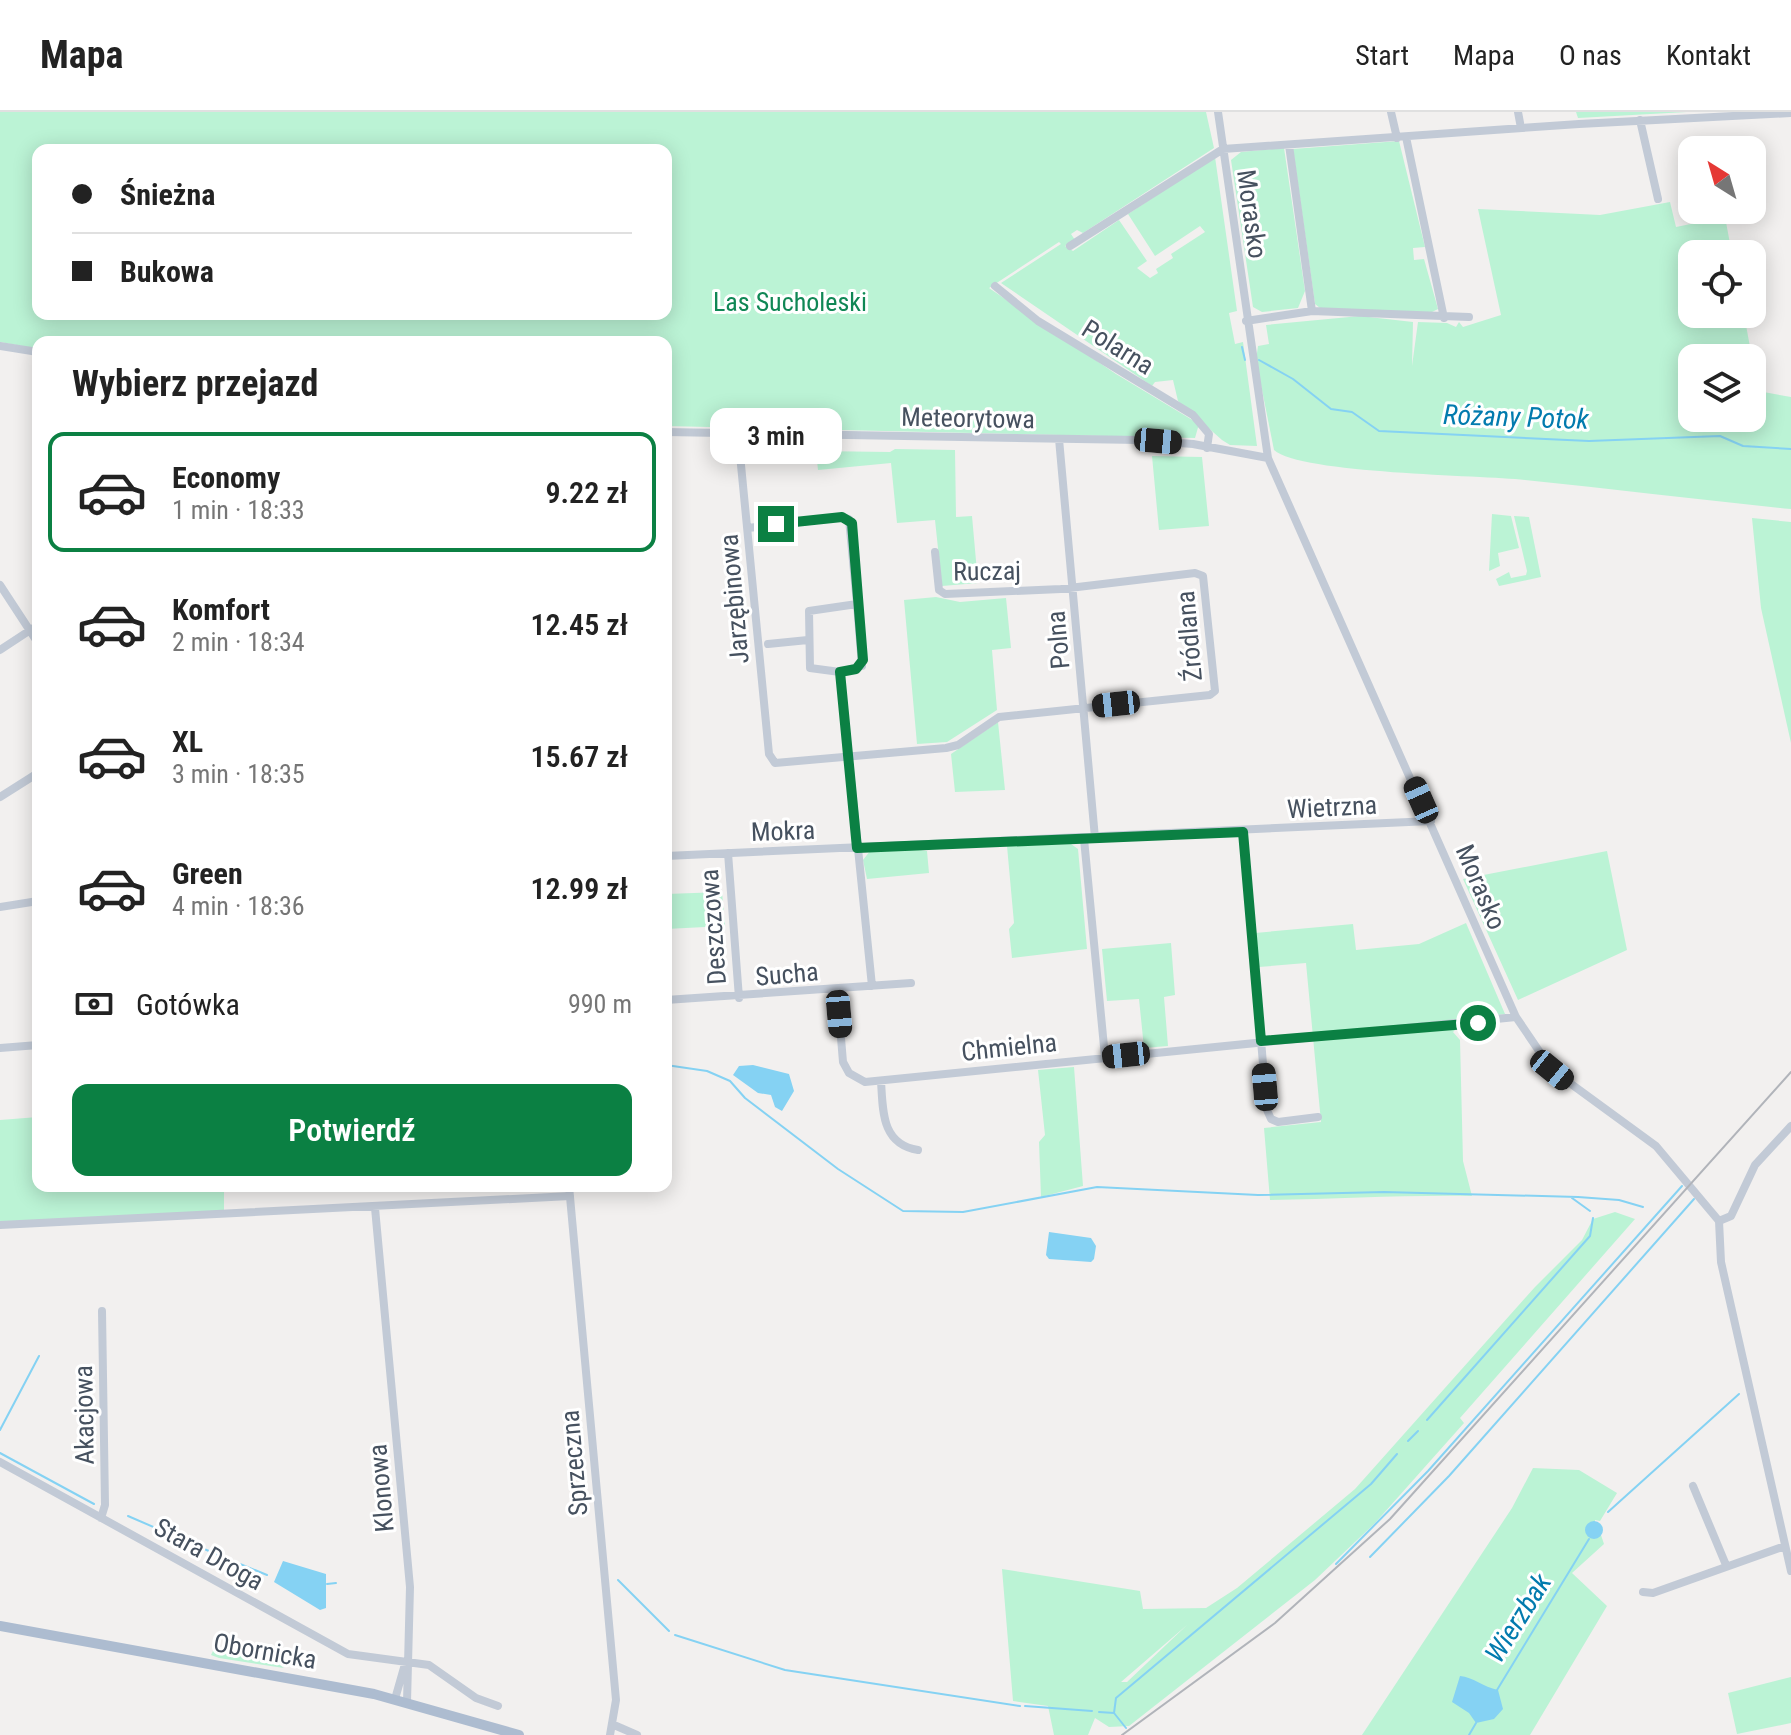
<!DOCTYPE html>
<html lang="pl">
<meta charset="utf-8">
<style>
body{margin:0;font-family:"Roboto Condensed",sans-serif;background:#f2f2f2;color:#222;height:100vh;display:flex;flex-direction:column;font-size:30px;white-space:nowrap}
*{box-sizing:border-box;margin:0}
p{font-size:26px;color:#767676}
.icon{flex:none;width:44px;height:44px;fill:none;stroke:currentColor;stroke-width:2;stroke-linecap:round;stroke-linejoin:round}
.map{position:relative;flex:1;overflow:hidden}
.details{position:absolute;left:32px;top:224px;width:640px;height:856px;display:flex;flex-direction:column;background:#fff;border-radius:16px;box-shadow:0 4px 20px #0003}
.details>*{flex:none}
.guide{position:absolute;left:32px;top:32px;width:640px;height:176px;border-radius:16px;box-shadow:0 4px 20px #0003;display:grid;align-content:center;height:176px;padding:0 40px;background:#fff}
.needle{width:52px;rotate:323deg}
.tools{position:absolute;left:1678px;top:24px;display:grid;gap:16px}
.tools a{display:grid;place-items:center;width:88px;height:88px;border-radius:16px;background:#fff;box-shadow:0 4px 20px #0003;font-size:40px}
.end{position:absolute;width:36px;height:36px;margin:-18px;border:10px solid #0b8043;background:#fff;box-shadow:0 0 0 4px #fff}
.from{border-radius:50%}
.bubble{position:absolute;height:56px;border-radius:16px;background:#fff;box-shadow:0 4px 20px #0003;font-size:26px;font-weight:600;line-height:56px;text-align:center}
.car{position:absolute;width:24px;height:48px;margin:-24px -12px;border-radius:10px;box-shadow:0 0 6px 2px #0007;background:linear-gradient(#222 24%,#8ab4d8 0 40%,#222 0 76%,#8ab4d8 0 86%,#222 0)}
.guide b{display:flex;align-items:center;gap:28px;height:76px;font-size:30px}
.guide b+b{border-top:2px solid #e0e0e0}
.guide i{width:20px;height:20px;background:#222}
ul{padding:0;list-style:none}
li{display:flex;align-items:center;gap:24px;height:120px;margin:0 16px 12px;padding:0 24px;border:4px solid transparent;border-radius:16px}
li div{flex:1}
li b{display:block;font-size:30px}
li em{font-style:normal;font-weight:600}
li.current{border-color:#0b8043}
li>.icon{width:72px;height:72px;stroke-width:1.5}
h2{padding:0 40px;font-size:36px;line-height:96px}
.pay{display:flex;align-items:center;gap:20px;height:88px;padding:0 40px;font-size:30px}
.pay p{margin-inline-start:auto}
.action{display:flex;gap:16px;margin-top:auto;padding:16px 40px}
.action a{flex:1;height:92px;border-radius:16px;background:#0b8043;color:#fff;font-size:32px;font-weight:600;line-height:92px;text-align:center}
header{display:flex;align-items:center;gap:48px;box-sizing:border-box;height:112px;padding:0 40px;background:#fff;border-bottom:2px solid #e0e0e0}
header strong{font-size:38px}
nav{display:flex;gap:44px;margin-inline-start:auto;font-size:28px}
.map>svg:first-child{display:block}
.green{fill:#bbf3d5;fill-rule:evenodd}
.water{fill:#85d2f3}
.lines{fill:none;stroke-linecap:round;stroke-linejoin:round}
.stream{stroke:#85d2f3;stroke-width:2}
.minor{stroke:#c2cad6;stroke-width:8}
.major{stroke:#adbcd0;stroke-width:10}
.rail{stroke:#b1b4ba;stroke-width:2}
.route{stroke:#0b8043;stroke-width:10}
.labels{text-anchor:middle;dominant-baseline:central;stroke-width:6;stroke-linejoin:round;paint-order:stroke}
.street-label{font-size:26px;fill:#46515f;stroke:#fff}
.park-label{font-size:26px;fill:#108755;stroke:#fff}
.water-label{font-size:28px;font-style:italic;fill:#027bae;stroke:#fff}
</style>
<header>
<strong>Mapa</strong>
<nav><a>Start</a><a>Mapa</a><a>O nas</a><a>Kontakt</a></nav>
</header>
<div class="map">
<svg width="1791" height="1623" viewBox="0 0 1791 1623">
<rect width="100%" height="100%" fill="#f2f0ef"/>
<path class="green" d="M0,0H1206L1214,36L1083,121L1077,118L1071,122L1075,128L1065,134L1073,139L1119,108L1147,149L1137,156L1150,166L1158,161L1156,157L1173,146L1171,142L1205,120L1200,114L1155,144L1128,102L1215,45L1237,199L1229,201L1235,232L1243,230L1257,334L1230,333L1222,328L1178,289L1173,268L1155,270L1152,274L1001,171L1061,132L1059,130L989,176L1116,262L1199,312L1195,326L666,314V230H38V237L0,230ZM38,38H666V202H38Z
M1576,0H1687L1578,6Z
M1399,29L1425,135L1413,136L1414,148L1424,147L1438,197L1428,202L1320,196L1315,192L1293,37Z
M1284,36L1305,179L1298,196L1262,200L1253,195L1231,48L1241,40Z
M1670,90L1676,115L1725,105L1732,142H1692V202H1744L1752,246H1692V306H1752V246L1758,279L1791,285V397C1702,388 1614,377 1525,368C1481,363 1301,362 1274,338L1256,248L1258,234L1269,232L1266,213L1360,204L1413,210L1412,254L1418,210L1447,211L1456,215L1459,210L1463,215L1501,203L1478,97L1600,103Z
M895,337L955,338L956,405L972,404L978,471L942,474L935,408L897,411L891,351L818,358L816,339L890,340Z
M1152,344L1202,345L1209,414L1159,418Z
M1492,402L1511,404L1519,436L1498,441L1500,454L1489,459Z
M1514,404L1529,405L1541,465L1499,474L1496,467L1509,460L1511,466L1526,463L1527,459Z
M1752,406L1791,410V631L1761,496Z
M936,485L960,490L1006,486L1011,536L992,538L997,598L947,630L917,632L904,488Z
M998,610L1005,678L955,680L951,642Z
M1071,732L1078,737L1087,837L1012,846L1009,817L1014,811L1007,734Z
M911,737L927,739L929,761L867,767L863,748L870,739Z
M1607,739L1627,838L1518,888L1463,767Z
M722,780L725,814L666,817V782Z
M1466,811L1505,902L1465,908L1453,920L1460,928L1463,1049L1472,1084C1404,1083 1338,1087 1270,1088L1264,1016L1321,1010L1306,851L1259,855L1255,821L1353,812L1356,838L1419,832Z
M1171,831L1175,883L1164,885L1168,934L1144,936L1139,887L1107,889L1102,837Z
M1074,955L1083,1074L1041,1085L1039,1030L1045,1023L1038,958Z
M38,1005V1074H224V1099L0,1110V1008Z
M1615,1100L1635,1107L1460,1306L1464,1311L1375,1411L1315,1468L1129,1614L1109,1615L1095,1606L1088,1623H1054L1048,1594L1013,1589L1002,1457L1140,1479L1143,1497L1206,1496L1237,1476L1355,1377L1535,1175L1582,1128L1593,1107ZM1187,1513L1127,1570H1121Z
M1533,1356L1579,1358L1617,1381L1600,1409L1595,1408V1426L1601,1423L1604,1432L1572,1461L1607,1494L1530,1623H1362L1512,1396Z
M213,1539L273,1548L284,1556L219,1546L211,1543Z
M1791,1565V1611L1737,1622L1728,1581Z"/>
<path class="water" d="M753,953L789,962L794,979L782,999L775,995L771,983L758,981L733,963L739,954Z
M1049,1120L1091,1126L1096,1134L1094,1147L1091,1150L1049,1147L1046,1143Z
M1585 1418a9 9 0 1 1 18 0a9 9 0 1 1-18 0Z
M283,1449L326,1462V1496L320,1498L274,1470Z
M1460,1564C1473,1565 1483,1575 1498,1578L1503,1597L1494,1607L1476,1611L1469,1601L1452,1590Z"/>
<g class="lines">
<path class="stream" d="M1242,235L1245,248
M1259,248L1293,267L1331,297L1352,300L1379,319L1589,329L1720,324L1743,334L1791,337
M666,953L707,959L730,969L745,986L838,1057L903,1099L963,1100L1097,1075L1258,1083L1384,1080L1578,1085L1619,1088L1643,1095
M1572,1086L1590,1099
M1427,1308L1590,1124L1593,1106
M0,1318L39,1244
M1408,1329L1418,1319
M0,1341L94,1392
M1608,1400L1739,1282
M128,1404L232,1449
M1370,1445L1449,1364L1694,1087
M240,1452L267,1463
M1336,1452L1428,1359L1682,1074
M618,1468L669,1519
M327,1472L336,1471
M675,1523L785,1558L1020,1594
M1497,1578L1589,1427
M1025,1594L1092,1599
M1099,1600L1114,1601L1126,1616
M1114,1601L1116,1586L1371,1372L1397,1342
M1469,1623L1476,1611"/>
<path class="minor" d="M1218,0L1268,346L1516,905L1552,958L1656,1034L1719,1109
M1391,0L1397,26
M1518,0L1521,16
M1640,8L1658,87
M1406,25L1444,206
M1289,33L1312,199
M1070,134L1223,37L1579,12L1791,1
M995,174L1038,209L1193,303L1209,322L1207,336
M1246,209L1312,199L1469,205
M0,234L38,240
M666,320L1139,328L1193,332L1268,346
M738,322L769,642L775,651L946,636L958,633L999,605L1210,583L1215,579L1203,464L1195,461L1061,477L945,482L939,478L935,440
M1059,327L1095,726
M748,416L842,405L849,407L857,492
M0,473L38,531
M666,492V561
M857,492L862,554L840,560L810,556L809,499Z
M768,532L808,528
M0,538L38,513
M840,560L872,874
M0,685L38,661
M1243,720L1267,998L1271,1007L1278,1010L1318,1005
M1084,727L1105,945
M728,741L739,886
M666,744L1431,709
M0,795L38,789
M837,878L843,950L849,961L865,970L1516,905
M666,888L911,871
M0,936L38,933
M881,969C883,998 881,1032 918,1038
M569,1074L616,1588L610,1623
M375,1096L410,1475L407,1590
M1719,1109L1721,1150L1791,1459
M1719,1109L1731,1104L1755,1053L1791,1014
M0,1113L570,1084
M0,1350L339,1537L348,1542L429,1553L476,1586L498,1594
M1693,1374L1726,1453
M101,1406L105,1393L102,1199
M1643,1480L1653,1481L1785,1434
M395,1587L405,1552
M614,1613L637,1623"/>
<path class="major" d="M0,1514L374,1582L519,1623"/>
<path class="rail" d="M1122,1623L1275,1511L1390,1407L1791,960"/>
</g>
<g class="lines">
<path class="route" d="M776,412L842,405L852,411L863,548L856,557L840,560L857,736L1243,720L1261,929L1478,911"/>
</g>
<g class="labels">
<g class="street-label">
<text transform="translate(1252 102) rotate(82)">Morasko</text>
<text transform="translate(1118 235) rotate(32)">Polarna</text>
<text transform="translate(968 306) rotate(1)">Meteorytowa</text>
<text transform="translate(987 459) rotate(-1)">Ruczaj</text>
<text transform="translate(734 487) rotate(-95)">Jarzębinowa</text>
<text transform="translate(1189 524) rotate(-95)">Źródlana</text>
<text transform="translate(1058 528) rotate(-95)">Polna</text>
<text transform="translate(1332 695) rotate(-3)">Wietrzna</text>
<text transform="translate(783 719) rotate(-2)">Mokra</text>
<text transform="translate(1481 775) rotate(67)">Morasko</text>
<text transform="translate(713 815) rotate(-94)">Deszczowa</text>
<text transform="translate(787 862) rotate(-5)">Sucha</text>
<text transform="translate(1009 935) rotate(-6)">Chmielna</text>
<text transform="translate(84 1303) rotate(-91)">Akacjowa</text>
<text transform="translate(574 1351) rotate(-95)">Sprzeczna</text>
<text transform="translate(381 1376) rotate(-95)">Klonowa</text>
<text transform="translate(209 1442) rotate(29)">Stara Droga</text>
<text transform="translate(265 1539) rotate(10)">Obornicka</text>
</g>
<g class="park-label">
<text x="790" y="190">Las Sucholeski</text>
</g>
<g class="water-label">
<text transform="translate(1516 305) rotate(2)">Różany Potok</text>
<text transform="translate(1518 1506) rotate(-58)">Wierzbak</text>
</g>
</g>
</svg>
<div class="tools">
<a><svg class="needle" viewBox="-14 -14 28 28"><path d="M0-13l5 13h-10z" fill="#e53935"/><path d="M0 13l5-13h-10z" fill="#767676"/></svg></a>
<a><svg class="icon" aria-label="locate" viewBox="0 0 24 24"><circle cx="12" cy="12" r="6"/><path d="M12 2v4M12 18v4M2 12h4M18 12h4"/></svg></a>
<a><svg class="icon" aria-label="layers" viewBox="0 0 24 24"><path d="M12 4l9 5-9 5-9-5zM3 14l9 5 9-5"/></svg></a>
</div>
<i class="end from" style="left:1478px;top:911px"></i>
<i class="end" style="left:776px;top:412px"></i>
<div class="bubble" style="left:710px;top:296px;width:132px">3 min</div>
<i class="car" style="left:1158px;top:329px;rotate:95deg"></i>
<i class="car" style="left:1116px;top:592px;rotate:264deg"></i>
<i class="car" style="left:1421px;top:688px;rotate:336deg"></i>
<i class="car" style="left:839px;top:902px;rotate:175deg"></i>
<i class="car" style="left:1126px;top:943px;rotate:264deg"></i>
<i class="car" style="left:1552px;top:958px;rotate:129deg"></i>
<i class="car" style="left:1265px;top:975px;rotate:355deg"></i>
<div class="guide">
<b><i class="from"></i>Śnieżna</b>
<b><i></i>Bukowa</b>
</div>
<section class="details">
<h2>Wybierz przejazd</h2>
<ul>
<li class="current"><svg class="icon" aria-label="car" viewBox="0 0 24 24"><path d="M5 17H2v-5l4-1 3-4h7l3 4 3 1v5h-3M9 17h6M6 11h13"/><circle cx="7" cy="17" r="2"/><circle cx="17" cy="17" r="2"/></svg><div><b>Economy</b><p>1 min · 18:33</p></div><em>9.22 zł</em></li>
<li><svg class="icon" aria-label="car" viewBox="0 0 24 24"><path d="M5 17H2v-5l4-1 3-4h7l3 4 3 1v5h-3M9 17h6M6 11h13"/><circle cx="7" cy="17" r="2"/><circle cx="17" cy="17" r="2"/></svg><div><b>Komfort</b><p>2 min · 18:34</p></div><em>12.45 zł</em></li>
<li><svg class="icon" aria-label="car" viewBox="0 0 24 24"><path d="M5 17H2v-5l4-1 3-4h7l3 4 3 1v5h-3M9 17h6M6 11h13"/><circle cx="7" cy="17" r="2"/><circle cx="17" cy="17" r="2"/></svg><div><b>XL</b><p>3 min · 18:35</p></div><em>15.67 zł</em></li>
<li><svg class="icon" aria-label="car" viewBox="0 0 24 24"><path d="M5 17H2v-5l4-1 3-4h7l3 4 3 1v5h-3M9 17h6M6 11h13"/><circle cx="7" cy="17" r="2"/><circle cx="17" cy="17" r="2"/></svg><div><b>Green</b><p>4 min · 18:36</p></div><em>12.99 zł</em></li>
</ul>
<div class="pay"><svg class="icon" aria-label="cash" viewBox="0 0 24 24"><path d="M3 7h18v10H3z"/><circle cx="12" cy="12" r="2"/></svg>Gotówka<p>990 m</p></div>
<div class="action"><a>Potwierdź</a></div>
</section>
</div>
